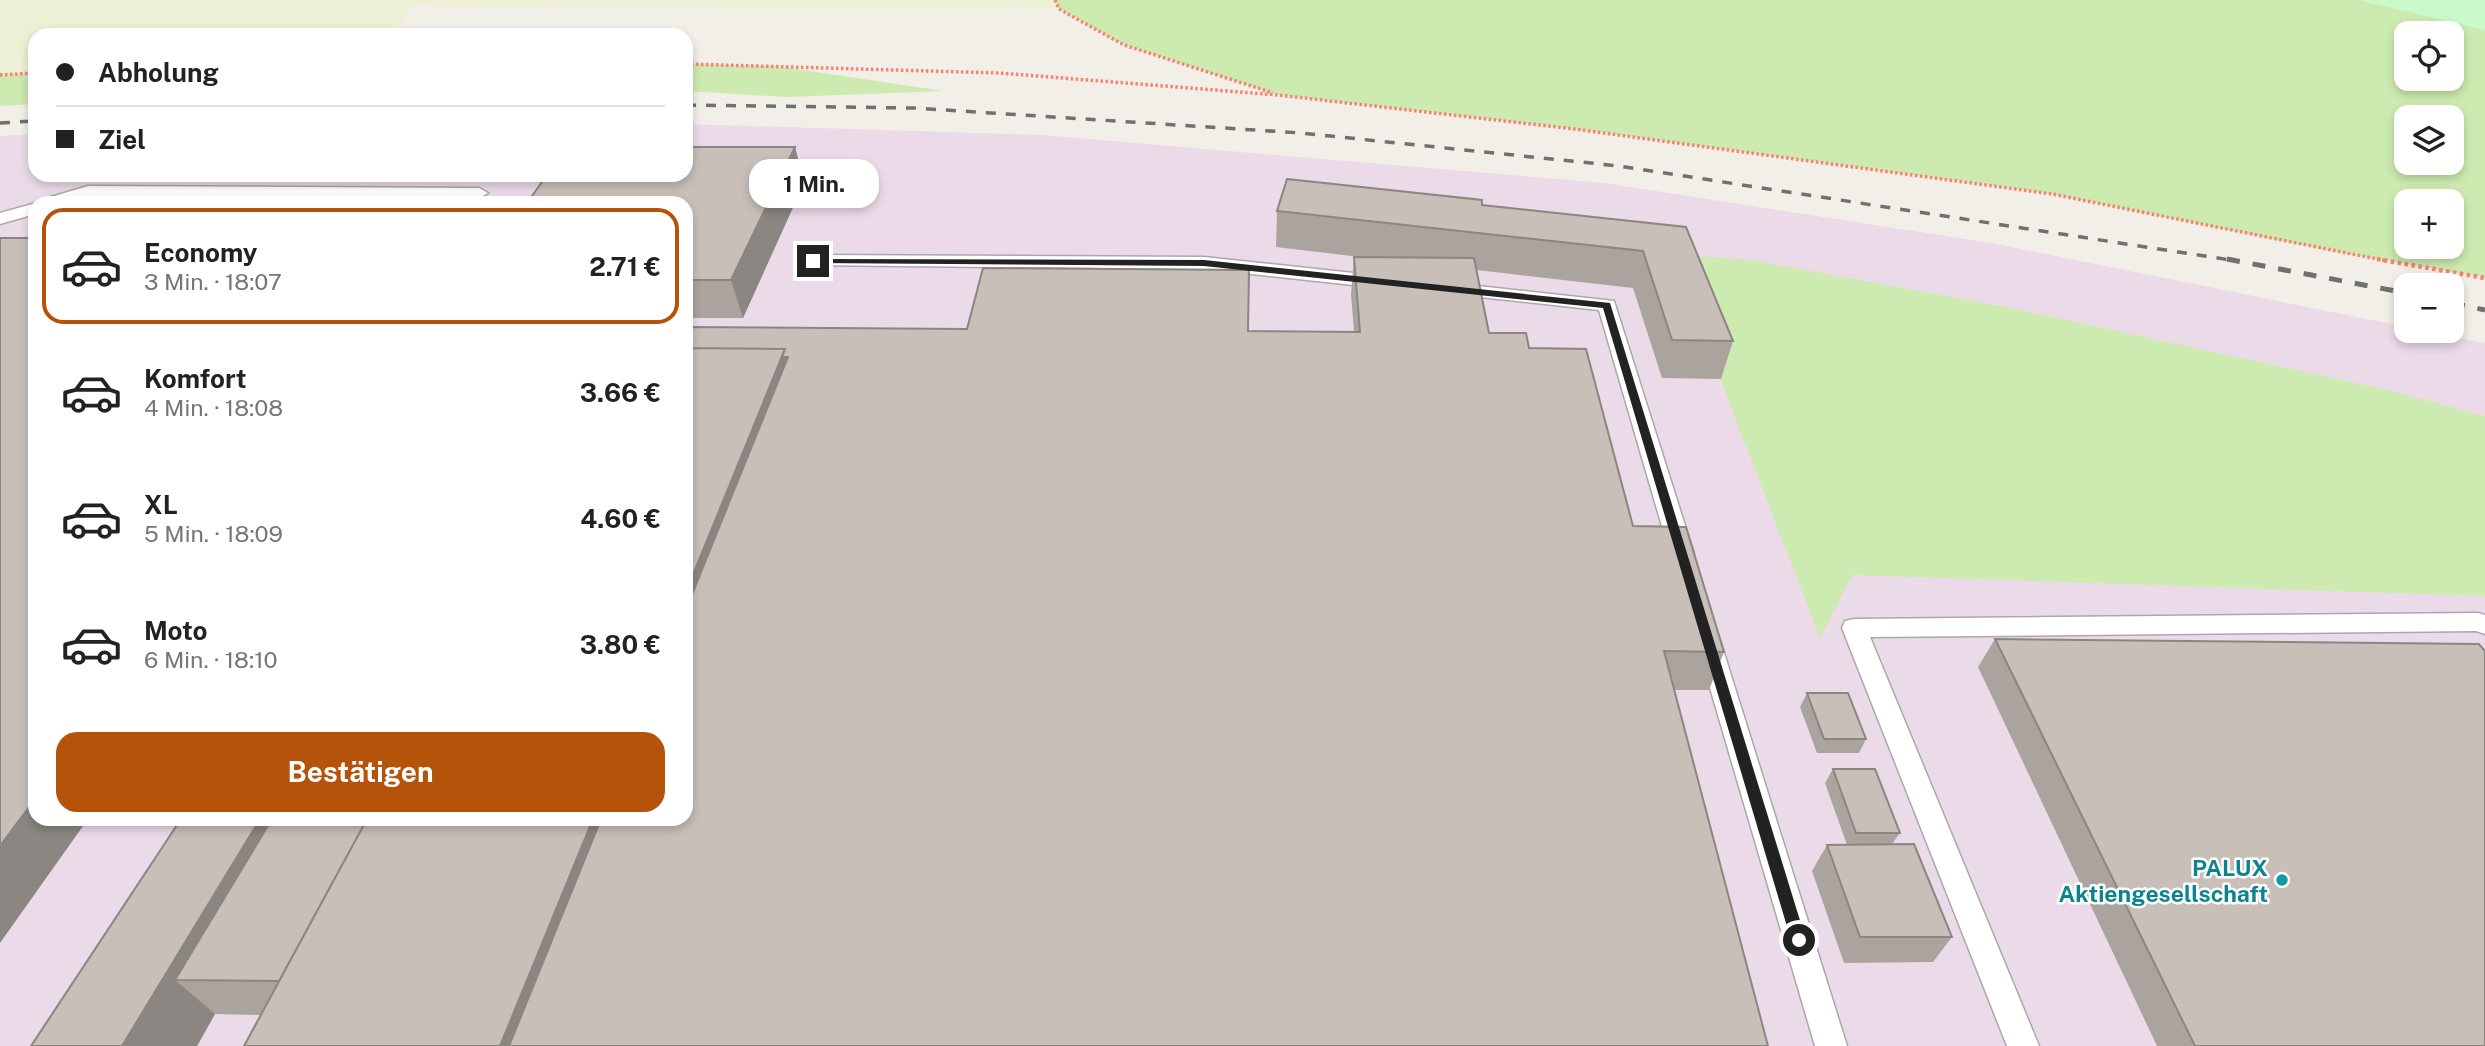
<!DOCTYPE html>
<html lang="de">
<meta charset="utf-8">
<style>
body{margin:0;font-family:"Public Sans",sans-serif;background:#f6f6f6;color:#222;height:100vh;display:flex;flex-direction:column;font-size:26px;white-space:nowrap}
*{box-sizing:border-box;margin:0}
p{font-size:23px;color:#767676}
.icon{flex:none;width:38px;height:38px;fill:none;stroke:currentColor;stroke-width:2;stroke-linecap:round;stroke-linejoin:round}
.map{position:relative;flex:1;overflow:hidden}
.details{position:absolute;left:28px;top:196px;width:665px;height:630px;display:flex;flex-direction:column;background:#fff;border-radius:21px;box-shadow:0 4px 10px #0003}
.details>*{flex:none}
.top-card{position:absolute;left:28px;top:28px;width:665px;height:154px;border-radius:21px;box-shadow:0 4px 10px #0003;display:grid;align-content:center;height:154px;padding:0 28px;background:#fff}
.buttons{position:absolute;left:2394px;top:21px;display:grid;gap:14px}
.buttons a{display:grid;place-items:center;width:70px;height:70px;border-radius:14px;background:#fff;box-shadow:0 4px 10px #0003;font-size:35px}
.end{position:absolute;width:32px;height:32px;margin:-16px;border:9px solid #222;background:#fff;box-shadow:0 0 0 4px #fff}
.from{border-radius:50%}
.bubble{position:absolute;height:49px;border-radius:21px;background:#fff;box-shadow:0 4px 10px #0003;font-size:23px;font-weight:700;line-height:49px;text-align:center}
.top-card b{display:flex;align-items:center;gap:24px;height:66px;font-size:26px}
.top-card b+b{border-top:2px solid #e0e0e0}
.top-card i{width:18px;height:18px;background:#222}
ul{padding:12px 0 0;list-style:none}
li{display:flex;align-items:center;gap:21px;height:116px;margin:0 14px 10px;padding:0 14px;border:4px solid transparent;border-radius:21px}
li div{flex:1}
li b{display:block;font-size:26px}
li em{font-style:normal;font-weight:700}
li.active{border-color:#b45309}
li>.icon{width:63px;height:63px;stroke-width:1.5}
.cta{display:flex;gap:14px;margin-top:auto;padding:14px 28px}
.cta a{flex:1;height:80px;border-radius:21px;background:#b45309;color:#fff;font-size:28px;font-weight:700;line-height:80px;text-align:center}
.map>svg:first-child{display:block}
.industrial{fill:#ebdbe8;fill-rule:evenodd}
.farmland{fill:#eef0d5}
.grass{fill:#cdebb0;fill-rule:evenodd}
.park{fill:#c8facc}
.lines{fill:none;stroke-linecap:round;stroke-linejoin:round}
.service-casing{stroke:#a9a9a9;stroke-width:3}
.path-far1{stroke:#fa8072;stroke-width:3.5;stroke-dasharray:2.5 2.5;stroke-linecap:butt}
.path{stroke:#fa8072;stroke-width:4.5;stroke-dasharray:3.5 3.5;stroke-linecap:butt}
.service{fill:#fff;fill-rule:evenodd}
.rail-far1{stroke:#707070;stroke-width:3.5;stroke-dasharray:10 10;stroke-linecap:butt}
.rail{stroke:#707070;stroke-width:5;stroke-dasharray:13 13;stroke-linecap:butt}
.wall{fill:#aba49e}
.shaded-wall{fill:#8b8681}
.building{fill:#c7bfb8;stroke:#8b8681;stroke-width:2}
.route{fill:#222}
.culture-dot{fill:#0f9aa8;stroke:#fff;stroke-width:2.5}
.labels{text-anchor:middle;dominant-baseline:central;stroke-width:5;stroke-linejoin:round;paint-order:stroke}
.near-culture-label{font-size:23px;font-weight:bold;fill:#0d838f;stroke:#fff;text-anchor:end}
</style>
<div class="map">
<svg width="2485" height="1046" viewBox="0 0 2485 1046">
<rect width="100%" height="100%" fill="#f2efe9"/>
<path class="industrial" d="M686,124L1042,135L1604,183L1991,243L2406,327V331H2426L2485,343V1046H0V136L35,134V175H686ZM35,203H686V819H35Z"/>
<path class="farmland" d="M0,0H1055L1059,9L440,7L415,4L390,35H35V73L0,75Z"/>
<path class="grass" d="M1055,0H2485V278L2326,250L2052,194L1574,129L1278,95L1124,45L1059,9ZM2406,33H2452V79H2406ZM2406,117H2452V163H2406ZM2406,201H2452V247H2406Z
M686,64L776,66L944,91L787,97L686,91Z
M35,73V104L0,106V75Z
M1680,255L1752,260L2011,308L2388,390L2485,416V596L1852,575L1820,638L1676,264Z"/>
<path class="park" d="M2358,0H2485V30Z"/>
<g class="lines">
<g class="service-casing">
<path id="service" d="M88,186L479,188L488,193L479,198L89,196L68,203H41L44,199Z
M36,203L35,214L0,224V213Z
M813,255L1204,257L1381,276L1390,282L1381,288L1204,269L807,265L804,261Z
M1450,283L1614,301L1694,554L1690,560L1682,562L1674,560L1670,554L1599,310L1443,293L1441,289Z
M2478,613L2485,615V634L2476,631L1870,637L2039,1046H2007L1842,628L1845,621L1854,619Z
M1708,631L1717,633L1720,640L1847,1046H1815L1696,640L1699,633Z"/>
</g>
<path class="path-far1" d="M1055,0L1059,9L1124,45L1273,93
M686,64L999,73L1278,95L1574,129L2052,194L2387,261
M0,75L35,73"/>
<path class="path" d="M2377,259L2485,278"/>
<use href="#service" class="service"/>
<path class="rail-far1" d="M686,105L914,108L1301,133L1619,166L2237,261
M0,123L35,121"/>
<path class="rail" d="M2227,259L2406,293
M2452,303L2485,310"/>
</g>
<path class="wall" d="M795,147L804,183L743,318H686V203Z
M1482,205L1686,227L1733,341L1721,379L1662,378L1633,288L1477,270L1489,333L1529,348L1633,526L1724,652L1709,690H1674L261,1015L215,1014L197,1046H31L181,819H686L1249,331L1354,332L1351,294L1354,257H1360L1276,247L1277,211Z
M1995,639L2485,1046H2157L1978,667Z
M1807,693L1866,739L1859,753H1817L1800,707Z
M1833,769L1900,833L1892,844L1952,937L1933,962L1844,963L1812,871L1827,845H1847L1825,783Z"/>
<path class="shaded-wall" d="M795,147L804,183L743,318L731,280Z
M785,349L799,395L686,691V592Z
M35,799V819H88L0,943V846Z
M260,819H326L175,980L215,1014L197,1046H122Z
M593,819H637L550,1046H500Z"/>
<path class="building" d="M686,147H795L731,280H686V203H527L547,175H686Z
M1287,179L1482,200V205L1686,227L1733,341L1672,340L1643,251L1277,211Z
M0,238H35V799L0,846Z
M1354,257L1474,258L1489,333H1526L1529,348L1586,349L1633,526L1686,527L1724,652L1664,651L1768,1046H509L601,819H686V609L788,357H782L785,349L686,348V327L967,329L983,268L1249,270L1248,331L1360,332Z
M686,348L785,349L686,592Z
M1995,639L2479,644L2485,651V1046H2195Z
M1807,693H1848L1866,739H1824Z
M1833,769H1875L1900,833H1856Z
M181,819H260L122,1046H31Z
M272,819H367L279,981L175,980Z
M367,819H593L500,1046H244Z
M1914,844L1952,937H1860L1827,845Z"/>
<path class="route" d="M810,259L1204,260L1610,303L1806,940L1804,945L1799,947L1791,940L1603,308L1204,266L813,263Z"/>
<circle class="culture-dot" cx="2282" cy="880" r="7"/>
<g class="labels">
<g class="near-culture-label">
<text x="2268" y="867">PALUX<tspan x="2268" dy="26">Aktiengesellschaft</tspan></text>
</g>
</g>
</svg>
<div class="buttons">
<a><svg class="icon" aria-label="locate" viewBox="0 0 24 24"><circle cx="12" cy="12" r="6"/><path d="M12 2v4M12 18v4M2 12h4M18 12h4"/></svg></a>
<a><svg class="icon" aria-label="layers" viewBox="0 0 24 24"><path d="M12 4l9 5-9 5-9-5zM3 14l9 5 9-5"/></svg></a>
<a>+</a>
<a>−</a>
</div>
<i class="end from" style="left:1799px;top:940px"></i>
<i class="end" style="left:813px;top:261px"></i>
<div class="bubble" style="left:749px;top:159px;width:130px">1 Min.</div>
<div class="top-card">
<b><i class="from"></i>Abholung</b>
<b><i></i>Ziel</b>
</div>
<section class="details">
<ul>
<li class="active"><svg class="icon" aria-label="car" viewBox="0 0 24 24"><path d="M5 17H2v-5l4-1 3-4h7l3 4 3 1v5h-3M9 17h6M6 11h13"/><circle cx="7" cy="17" r="2"/><circle cx="17" cy="17" r="2"/></svg><div><b>Economy</b><p>3 Min. · 18:07</p></div><em>2.71 €</em></li>
<li><svg class="icon" aria-label="car" viewBox="0 0 24 24"><path d="M5 17H2v-5l4-1 3-4h7l3 4 3 1v5h-3M9 17h6M6 11h13"/><circle cx="7" cy="17" r="2"/><circle cx="17" cy="17" r="2"/></svg><div><b>Komfort</b><p>4 Min. · 18:08</p></div><em>3.66 €</em></li>
<li><svg class="icon" aria-label="car" viewBox="0 0 24 24"><path d="M5 17H2v-5l4-1 3-4h7l3 4 3 1v5h-3M9 17h6M6 11h13"/><circle cx="7" cy="17" r="2"/><circle cx="17" cy="17" r="2"/></svg><div><b>XL</b><p>5 Min. · 18:09</p></div><em>4.60 €</em></li>
<li><svg class="icon" aria-label="car" viewBox="0 0 24 24"><path d="M5 17H2v-5l4-1 3-4h7l3 4 3 1v5h-3M9 17h6M6 11h13"/><circle cx="7" cy="17" r="2"/><circle cx="17" cy="17" r="2"/></svg><div><b>Moto</b><p>6 Min. · 18:10</p></div><em>3.80 €</em></li>
</ul>
<div class="cta"><a>Bestätigen</a></div>
</section>
</div>
